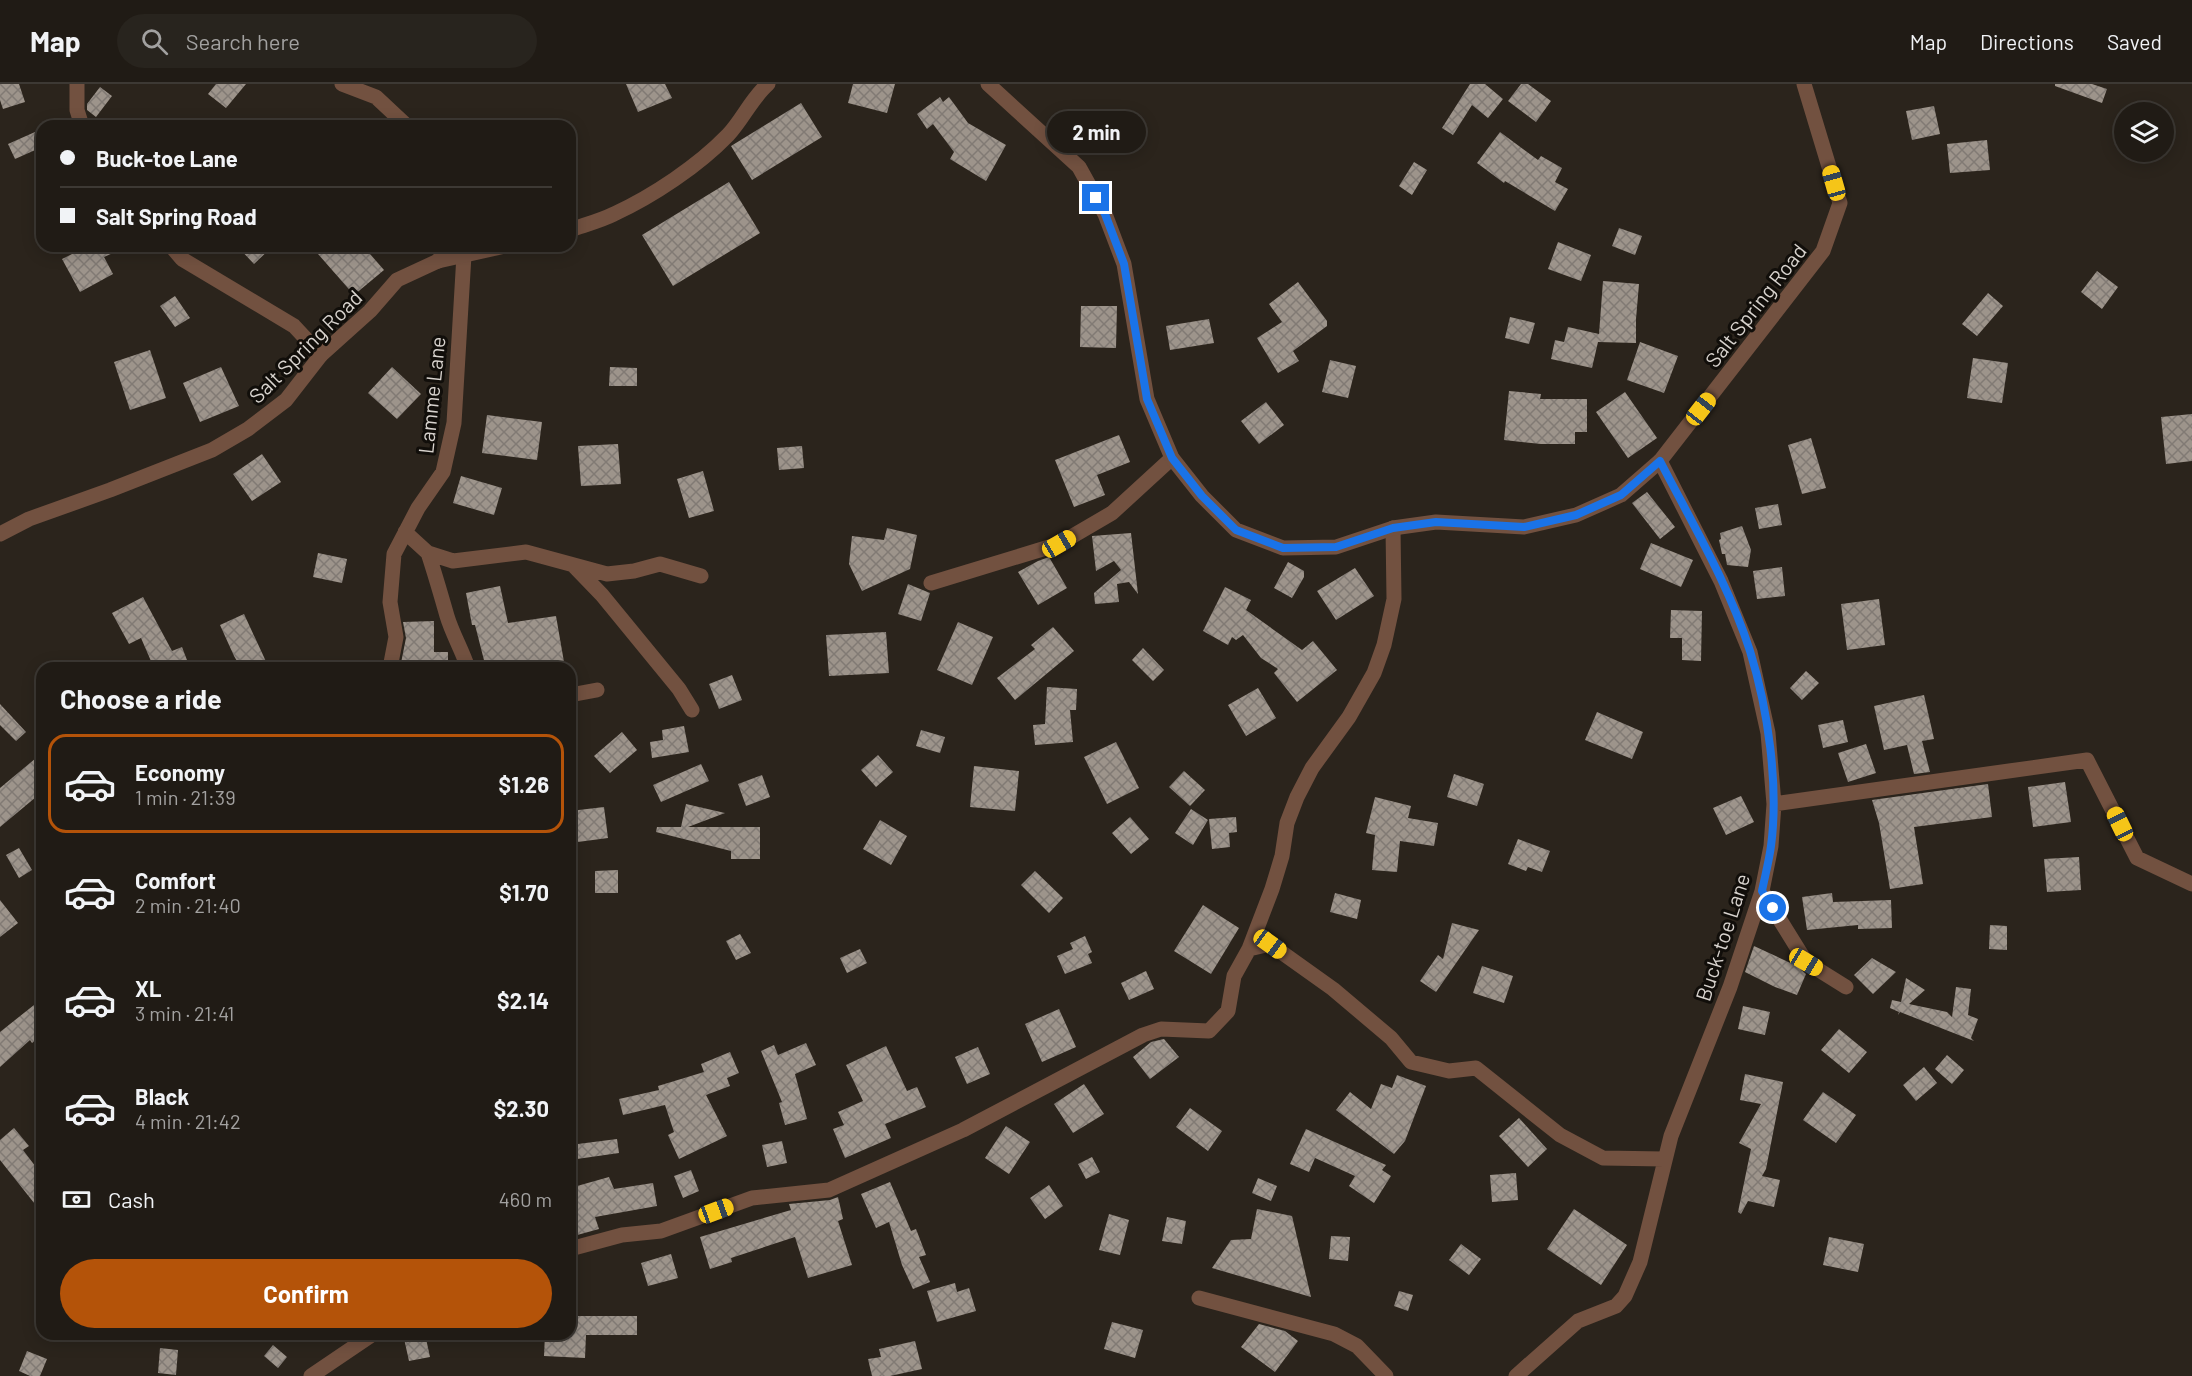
<!DOCTYPE html>
<meta charset="utf-8">
<style>
body{margin:0;font-family:Barlow,sans-serif;background:#28241e;color:#f1f3f6;height:100vh;display:flex;flex-direction:column;font-size:22px;white-space:nowrap}
*{box-sizing:border-box;margin:0}
p{font-size:20px;color:#a2a1a0}
.icon{flex:none;width:33px;height:33px;fill:none;stroke:currentColor;stroke-width:2;stroke-linecap:round;stroke-linejoin:round}
.map{position:relative;flex:1;overflow:hidden}
.sheet{position:absolute;left:36px;top:578px;width:540px;height:678px;display:flex;flex-direction:column;background:#201b15;border-radius:18px;box-shadow:0 3px 15px #0003,0 0 0 2px #3d3934}
.sheet>*{flex:none}
.banner{position:absolute;left:36px;top:36px;width:540px;height:132px;border-radius:18px;box-shadow:0 3px 15px #0003,0 0 0 2px #3d3934;display:grid;align-content:center;height:132px;padding:0 24px;background:#201b15}
.fabs{position:absolute;left:2114px;top:18px;display:grid;gap:12px}
.fabs a{display:grid;place-items:center;width:60px;height:60px;border-radius:50%;background:#201b15;box-shadow:0 3px 15px #0003,0 0 0 2px #3d3934;font-size:30px}
.end{position:absolute;width:27px;height:27px;margin:-14px;border:8px solid #1a73e8;background:#fff;box-shadow:0 0 0 3px #fff}
.from{border-radius:50%}
.bubble{position:absolute;height:42px;border-radius:21px;background:#201b15;box-shadow:0 3px 15px #0003,0 0 0 2px #3d3934;font-size:20px;font-weight:700;line-height:42px;text-align:center}
.car{position:absolute;width:18px;height:36px;margin:-18px -9px;border-radius:8px;box-shadow:0 0 4px 2px #0007;background:linear-gradient(#f5c518 24%,#345 0 40%,#f5c518 0 76%,#345 0 86%,#f5c518 0)}
.banner b{display:flex;align-items:center;gap:21px;height:57px;font-size:22px}
.banner b+b{border-top:2px solid #3d3934}
.banner i{width:15px;height:15px;background:#f1f3f6}
ul{padding:0;list-style:none}
li{display:flex;align-items:center;gap:18px;height:99px;margin:0 12px 9px;padding:0 12px;border:3px solid transparent;border-radius:18px}
li div{flex:1}
li b{display:block;font-size:22px}
li em{font-style:normal;font-weight:700}
li.current{border-color:#b45309}
li>.icon{width:54px;height:54px;stroke-width:1.5}
h2{padding:0 24px;font-size:27px;line-height:72px}
.pay{display:flex;align-items:center;gap:15px;height:66px;padding:0 24px;font-size:22px}
.pay p{margin-inline-start:auto}
.cta{display:flex;gap:12px;margin-top:auto;padding:12px 24px}
.cta a{flex:1;height:69px;border-radius:36px;background:#b45309;color:#fff;font-size:24px;font-weight:700;line-height:69px;text-align:center}
header{display:flex;align-items:center;gap:36px;box-sizing:border-box;height:84px;padding:0 30px;background:#201b15;border-bottom:2px solid #3d3934}
header strong{font-size:28px}
nav{display:flex;gap:33px;margin-inline-start:auto;font-size:21px}
.search{width:420px;height:54px;background:#28241e;display:flex;align-items:center;gap:15px;box-sizing:border-box;padding:0 21px;border-radius:33px;color:#a2a1a0;font-size:22px}
.map>svg:first-child{display:block}
.building{fill:url(#building-cross-hatch)}
.lines{fill:none;stroke-linecap:round;stroke-linejoin:round}
.minor{stroke:#725140;stroke-width:15}
.tertiary{stroke:#725140;stroke-width:15}
.route{stroke:#1a73e8;stroke-width:8}
.labels{text-anchor:middle;dominant-baseline:central;stroke-width:6;stroke-linejoin:round;paint-order:stroke}
.street-label{font-size:21px;fill:#d7d2cd;stroke:#110e0a}
</style>
<header>
<strong>Map</strong>
<div class="search"><svg class="icon" aria-label="search" viewBox="0 0 24 24"><circle cx="10" cy="10" r="6"/><path d="M15 15l6 6"/></svg>Search here</div>
<nav><a>Map</a><a>Directions</a><a>Saved</a></nav>
</header>
<div class="map">
<svg width="2192" height="1292" viewBox="0 0 2192 1292">
<defs>
<pattern id="building-cross-hatch" width="8" height="8" patternUnits="userSpaceOnUse" patternTransform="scale(1.5)"><rect width="8" height="8" fill="#9d948b"/><path d="M0 0l8 8M0 8l8-8" fill="none" stroke="#817a74"/></pattern>
</defs>
<rect width="100%" height="100%" fill="#2b241c"/>
<path class="building" d="M0,0H19L25,18L3,25L0,16Z
M216,0H246L226,24L208,10Z
M626,0H665L672,14L638,28Z
M853,0H895L887,29L848,19Z
M1470,0H1485L1503,15L1488,34L1472,21L1453,51L1442,44Z
M1521,0H1528L1551,17L1536,38L1508,17Z
M2055,0H2092L2107,5L2102,19L2055,2Z
M100,3L112,12L96,33L87,26V20Z
M940,13L943,18L949,13L968,39L1006,61L986,97L950,75L954,68L933,40L927,45L917,30Z
M801,19L822,53L752,96L731,62Z
M1934,22L1940,50L1912,56L1906,27Z
M35,48L42,63L15,75L8,60Z
M1500,48L1538,76L1541,72L1562,84L1555,98L1568,105L1555,127L1505,97L1504,99L1477,79Z
M1987,56L1990,86L1950,89L1947,60Z
M1414,78L1427,86L1412,111L1399,102Z
M729,98L760,149L673,202L642,151Z
M1619,144L1642,152L1635,171L1612,162Z
M1558,158L1591,171L1581,197L1548,185Z
M88,162H129L104,173L113,190L80,208L62,175Z
M237,162H273L254,180Z
M311,162H363L384,186L354,211Z
M2097,187L2118,203L2102,225L2081,208Z
M1603,197L1639,200L1636,235V259L1598,258L1592,284L1551,275L1555,256L1564,258L1568,243L1599,250Z
M1298,198L1327,237V242L1293,267L1299,277L1278,289L1257,254L1282,238L1269,220Z
M1988,209L2003,222L1977,252L1962,240Z
M175,212L190,234L175,243L160,222Z
M1081,222H1117L1116,264L1080,263Z
M1510,233L1535,239L1529,260L1505,254Z
M1209,235L1214,259L1170,266L1166,242Z
M1640,258L1678,272L1664,309L1627,296Z
M150,266L166,314L130,326L114,278Z
M1973,274L2008,279L2002,319L1967,314Z
M1330,276L1356,282L1348,314L1322,308Z
M221,283L239,322L200,338L183,299Z
M392,283L421,310L397,335L368,309Z
M610,283L637,284V302H609Z
M1509,307L1541,310L1540,315H1587V348H1575V360H1541L1504,356Z
M1625,308L1657,354L1628,374L1596,328Z
M1266,318L1284,341L1259,360L1241,337Z
M2192,330V377L2166,380L2161,333Z
M487,331L542,338L537,376L482,369Z
M1119,351L1130,378L1097,391L1105,411L1074,423L1055,376Z
M1811,354L1826,404L1802,410L1788,361Z
M618,360L621,400L581,402L578,362Z
M802,362L804,384L779,386L777,364Z
M262,370L281,398L252,417L233,390Z
M703,387L714,427L689,434L677,395Z
M461,392L502,404L494,431L453,419Z
M1647,408L1675,443L1660,455L1632,419Z
M1778,420L1782,441L1759,445L1755,424Z
M1742,442L1751,466L1748,483L1727,481L1725,470H1722L1719,456L1721,455L1720,449Z
M887,444L917,451L910,485L862,507L849,480L852,452L884,456Z
M1131,449L1138,510L1129,498L1117,500L1119,518L1095,520L1094,509L1121,486L1114,477L1096,487L1092,452Z
M1651,459L1693,476L1681,503L1640,485Z
M318,469L347,475L342,499L313,493Z
M1049,473L1067,504L1038,521L1018,488L1038,477Z
M1288,478L1304,487V493L1292,514L1274,504Z
M1782,483L1785,512L1757,515L1753,487Z
M1355,484L1374,512L1336,536L1317,507Z
M908,500L930,509L921,537L898,530Z
M500,502L508,539L556,532L564,578L530,584H486L475,541H472L466,509Z
M1225,503L1251,516L1246,526L1302,566L1313,557L1337,586L1297,618L1274,589L1278,585L1261,574L1243,551L1236,556L1232,553L1228,561L1203,547Z
M143,513L172,567L182,563L190,584H154L141,554L129,560L112,529Z
M1879,515L1885,561L1847,566L1841,520Z
M1671,526L1702,527L1701,577L1682,576V554H1670Z
M244,530L269,584H241L234,572L220,541Z
M434,537V568H448V584H400L406,554L403,538Z
M958,538L993,553L972,601L937,586Z
M1053,543L1074,567L1015,616L997,594L1035,565L1031,561Z
M886,548L889,589L829,592L826,551Z
M1143,564L1164,586L1153,597L1132,576Z
M1806,587L1819,599L1802,616L1790,604Z
M732,591L742,616L719,625L709,600Z
M1047,603L1077,605L1076,626H1070L1073,658L1035,661L1033,641L1045,640Z
M1258,604L1276,634L1246,652L1228,621Z
M1924,611L1934,655L1922,657L1930,688L1914,690L1907,661L1884,666L1874,622Z
M0,620L26,648L16,657L0,641Z
M1597,628L1643,648L1632,675L1585,656Z
M1843,636L1848,658L1823,664L1818,641Z
M684,642L689,668L652,674L650,658L663,656L662,646Z
M921,646L945,653L940,669L916,662Z
M622,648L637,666L610,689L594,672Z
M1116,658L1139,704L1107,720L1084,673Z
M1866,660L1876,689L1848,698L1838,669Z
M42,669V708L0,743V704Z
M878,671L893,688L876,703L861,686Z
M701,680L709,697L661,718L653,701Z
M974,682L1019,687L1015,727L970,723Z
M1184,687L1205,706L1190,722L1169,703Z
M1454,690L1484,700L1477,722L1447,713Z
M762,691L770,713L746,722L738,700Z
M2065,698L2071,738L2033,743L2028,703Z
M1988,700L1992,733L1914,743L1923,800L1890,805L1879,739L1872,716Z
M1741,712L1754,738L1726,751L1713,724Z
M1375,713L1411,722L1408,734L1438,739L1434,762L1400,757L1397,788L1372,786L1375,751L1366,749Z
M686,720L725,729L688,743H760V775H731V767L656,748L657,743H681Z
M604,723L608,754L570,759V727Z
M1191,725L1208,736L1193,761L1175,749Z
M1130,733L1149,755L1131,770L1112,749Z
M1236,733L1237,748L1229,749L1230,763L1212,765L1209,735Z
M880,736L907,752L891,781L863,765Z
M1518,755L1550,767L1542,788L1528,783L1526,787L1508,780Z
M19,764L32,786L19,794L6,771Z
M2079,773L2081,806L2047,808L2044,775Z
M618,786V809H595V787Z
M1035,787L1063,814L1049,829L1021,801Z
M1335,809L1361,816L1357,835L1330,828Z
M1832,809L1833,818L1891,816L1892,844L1858,845V841L1807,846L1802,813Z
M0,816L18,839L0,853Z
M1203,821L1239,844L1211,890L1174,867Z
M1452,839L1479,846L1436,908L1420,897L1438,871L1443,875Z
M1990,841L2007,842V866L1989,865Z
M740,850L751,869L736,876L726,857Z
M1085,852L1092,868L1088,870L1092,879L1065,890L1057,872L1073,865L1070,859Z
M1754,862L1797,882L1806,890L1797,911L1775,903L1745,888Z
M860,865L867,879L847,889L840,874Z
M1872,874L1896,888L1873,910L1854,891Z
M1482,882L1513,892L1504,919L1473,909Z
M1146,887L1154,905L1129,916L1121,899Z
M1906,894L1925,906L1909,920L1947,928L1952,933L1956,903L1971,905L1968,931L1978,935L1971,954L1974,957L1900,928L1898,931L1899,928L1890,924L1892,916L1901,918Z
M34,921L42,931V951L32,959L30,956L0,983V948Z
M1743,922L1770,928L1765,951L1738,945Z
M1059,925L1076,963L1042,978L1025,940Z
M1839,945L1867,968L1849,989L1821,966Z
M1164,955L1179,973L1150,995L1133,973L1151,958Z
M806,959L816,981L795,990L807,1035L785,1041L779,1019L782,1018L761,967L774,961L778,971Z
M886,962L907,1007L917,1003L926,1023L885,1040L891,1054L845,1074L833,1045L844,1041L838,1028L863,1017L846,981Z
M978,963L990,990L967,1000L955,973Z
M730,968L739,989L727,994L730,1002L706,1011L727,1052L679,1075L668,1051L674,1048L665,1021L623,1031L619,1015L659,1006L658,1002L704,988L701,980Z
M1947,971L1964,986L1952,1000L1935,985Z
M1924,983L1937,999L1916,1017L1903,1001Z
M1745,990L1783,998L1766,1085L1762,1092L1780,1096L1774,1123L1748,1117L1741,1130L1738,1128L1751,1065L1739,1059L1761,1020L1740,1016Z
M1397,991L1426,1002L1405,1057L1394,1070L1336,1026L1350,1008L1371,1025L1381,1000L1392,1004Z
M1084,1000L1104,1030L1073,1049L1054,1020Z
M1823,1008L1856,1031L1836,1059L1803,1036Z
M1190,1024L1222,1047L1208,1067L1176,1043Z
M1519,1034L1547,1065L1528,1083L1499,1052Z
M1006,1042L1030,1058L1009,1090L985,1074Z
M14,1044L29,1062L23,1066L42,1091V1129L0,1076V1056Z
M1306,1045L1386,1081L1382,1086L1391,1092L1374,1119L1349,1102L1355,1092L1315,1074L1309,1088L1290,1080Z
M617,1055L619,1069L570,1076V1061Z
M782,1057L787,1079L767,1083L762,1061Z
M1092,1073L1100,1088L1086,1095L1078,1080Z
M691,1086L699,1107L683,1114L674,1092Z
M1516,1089L1518,1116L1492,1118L1490,1091Z
M609,1093L614,1105L653,1099L657,1122L595,1133L599,1145L570,1153V1104Z
M1258,1094L1277,1102L1271,1117L1252,1109Z
M890,1098L911,1147L916,1145L926,1171L919,1173L930,1198L913,1205L902,1181L889,1138L876,1144L861,1110Z
M1049,1101L1063,1122L1045,1135L1030,1114Z
M838,1113L843,1135L838,1137L852,1181L808,1194L795,1153L731,1174L732,1178L710,1185L700,1153L791,1126L789,1120L830,1116Z
M1257,1125L1292,1132L1311,1213L1212,1184L1231,1156L1251,1155Z
M1574,1125L1627,1161L1601,1201L1547,1165Z
M1109,1130L1129,1136L1120,1171L1099,1166Z
M1167,1133L1186,1137L1182,1160L1162,1157Z
M1331,1152L1350,1153L1348,1177L1329,1175Z
M1829,1153L1864,1160L1858,1188L1823,1181Z
M1461,1160L1481,1175L1469,1191L1449,1176Z
M671,1170L678,1194L648,1202L641,1179Z
M955,1199L957,1208L969,1204L976,1227L937,1238L927,1207Z
M1399,1207L1413,1211L1408,1227L1394,1222Z
M578,1232H637V1251H586L585,1274L544,1272L545,1250L565,1251V1250H570V1244H577Z
M1112,1238L1143,1246L1135,1274L1104,1265Z
M1259,1240L1285,1247L1298,1257L1275,1288L1241,1263Z
M403,1250H425L430,1273L409,1277Z
M915,1257L922,1285L890,1292H872L868,1275L881,1273L879,1265Z
M273,1261L287,1273L278,1284L264,1272Z
M160,1264L178,1266L176,1291L158,1289Z
M27,1267L47,1275L40,1292H30L19,1287Z"/>
<g class="lines">
<path class="minor" d="M77,0V26L82,42
M342,0L376,13L407,42
M171,162L182,175L294,242L321,271
M438,177L446,166V162
M405,448L428,469L453,477L526,468L607,490L634,487L660,480L701,492
M428,469C435,490 441,511 447,532C452,549 462,566 468,584
M575,483L602,511L679,605L692,626
M931,499L1059,460L1112,429L1172,374
M390,584L396,553L390,518L394,470L418,424L443,388L454,339L464,171
M570,611L597,606
M1774,720L2087,676L2137,774L2192,800
M1762,807L1806,878L1846,903
M1249,865L1272,805L1282,772L1287,739L1297,713L1312,684L1349,633L1374,589L1384,561L1394,515L1393,444
M570,1165L622,1151L661,1147L752,1114L829,1106L963,1046L1143,951L1161,945L1209,947L1228,927L1234,892L1249,865L1270,860L1333,905L1391,954L1411,978L1449,987L1476,984L1560,1051L1603,1074L1664,1075
M1199,1214L1334,1250L1357,1262L1386,1292
M311,1292L373,1250
M1516,1292L1578,1237L1616,1222L1625,1212L1640,1178L1671,1052L1730,903L1762,807L1771,762L1774,720L1768,649L1750,568L1721,497L1660,377"/>
<path class="tertiary" d="M988,0L1079,83L1105,130L1124,180L1147,315L1172,374L1202,412L1236,446L1283,464L1336,463L1393,444L1436,438L1524,443L1576,431L1621,411L1660,377L1823,167L1840,119L1804,0
M570,146C584,141 600,137 614,130C653,112 698,82 728,51C743,35 751,15 768,0
M0,450L29,435L110,406L212,366L248,345L286,316L321,271L370,227L397,196L438,177L505,162"/>
</g>
<g class="lines">
<path class="route" d="M1096,114L1105,130L1124,180L1147,315L1172,374L1202,412L1236,446L1283,464L1336,463L1393,444L1436,438L1524,443L1576,431L1621,411L1660,377C1692,439 1729,501 1750,567C1768,625 1779,702 1771,762C1769,777 1765,792 1762,807L1773,824"/>
</g>
<g class="labels">
<g class="street-label">
<text transform="translate(1755 221) rotate(-52)">Salt Spring Road</text>
<text transform="translate(305 262) rotate(-45)">Salt Spring Road</text>
<text transform="translate(431 311) rotate(-84)">Lamme Lane</text>
<text transform="translate(1722 853) rotate(-72)">Buck-toe Lane</text>
</g>
</g>
</svg>
<div class="fabs">
<a><svg class="icon" aria-label="layers" viewBox="0 0 24 24"><path d="M12 4l9 5-9 5-9-5zM3 14l9 5 9-5"/></svg></a>
</div>
<i class="end from" style="left:1773px;top:824px"></i>
<i class="end" style="left:1096px;top:114px"></i>
<div class="bubble" style="left:1047px;top:27px;width:99px">2 min</div>
<i class="car" style="left:1834px;top:99px;rotate:344deg"></i>
<i class="car" style="left:1701px;top:325px;rotate:38deg"></i>
<i class="car" style="left:1059px;top:460px;rotate:60deg"></i>
<i class="car" style="left:2120px;top:740px;rotate:334deg"></i>
<i class="car" style="left:1270px;top:860px;rotate:126deg"></i>
<i class="car" style="left:1806px;top:878px;rotate:121deg"></i>
<i class="car" style="left:716px;top:1127px;rotate:70deg"></i>
<div class="banner">
<b><i class="from"></i>Buck-toe Lane</b>
<b><i></i>Salt Spring Road</b>
</div>
<section class="sheet">
<h2>Choose a ride</h2>
<ul>
<li class="current"><svg class="icon" aria-label="car" viewBox="0 0 24 24"><path d="M5 17H2v-5l4-1 3-4h7l3 4 3 1v5h-3M9 17h6M6 11h13"/><circle cx="7" cy="17" r="2"/><circle cx="17" cy="17" r="2"/></svg><div><b>Economy</b><p>1 min · 21:39</p></div><em>$1.26</em></li>
<li><svg class="icon" aria-label="car" viewBox="0 0 24 24"><path d="M5 17H2v-5l4-1 3-4h7l3 4 3 1v5h-3M9 17h6M6 11h13"/><circle cx="7" cy="17" r="2"/><circle cx="17" cy="17" r="2"/></svg><div><b>Comfort</b><p>2 min · 21:40</p></div><em>$1.70</em></li>
<li><svg class="icon" aria-label="car" viewBox="0 0 24 24"><path d="M5 17H2v-5l4-1 3-4h7l3 4 3 1v5h-3M9 17h6M6 11h13"/><circle cx="7" cy="17" r="2"/><circle cx="17" cy="17" r="2"/></svg><div><b>XL</b><p>3 min · 21:41</p></div><em>$2.14</em></li>
<li><svg class="icon" aria-label="car" viewBox="0 0 24 24"><path d="M5 17H2v-5l4-1 3-4h7l3 4 3 1v5h-3M9 17h6M6 11h13"/><circle cx="7" cy="17" r="2"/><circle cx="17" cy="17" r="2"/></svg><div><b>Black</b><p>4 min · 21:42</p></div><em>$2.30</em></li>
</ul>
<div class="pay"><svg class="icon" aria-label="cash" viewBox="0 0 24 24"><path d="M3 7h18v10H3z"/><circle cx="12" cy="12" r="2"/></svg>Cash<p>460 m</p></div>
<div class="cta"><a>Confirm</a></div>
</section>
</div>
